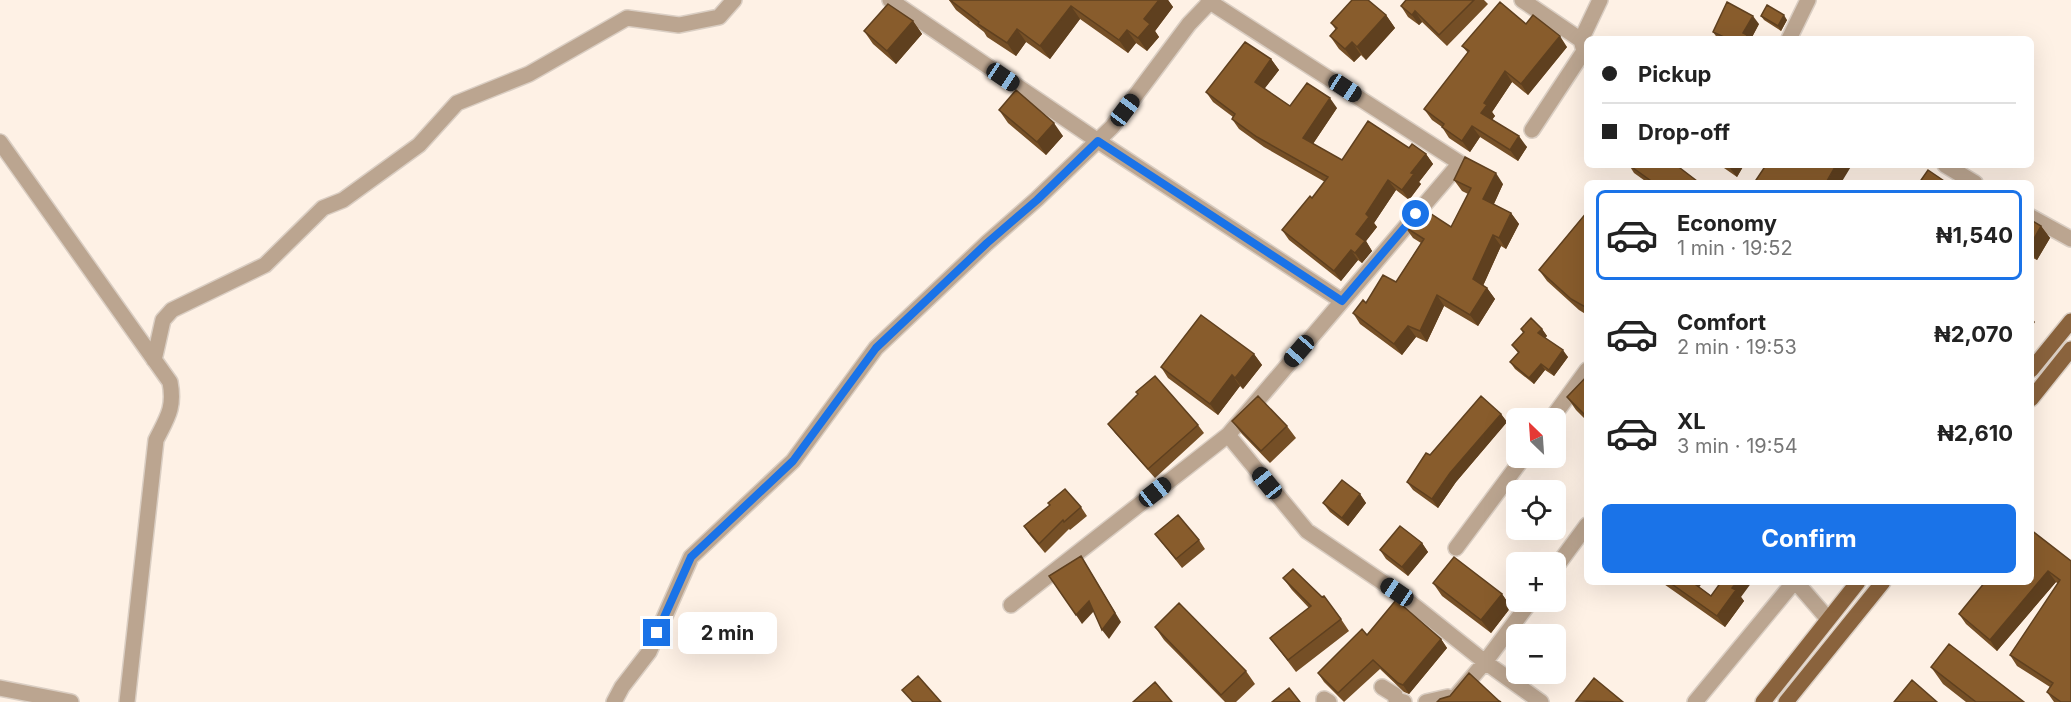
<!DOCTYPE html>
<meta charset="utf-8">
<style>
body{margin:0;font-family:Inter,sans-serif;background:#f6f6f6;color:#222;height:100vh;display:flex;flex-direction:column;font-size:22px;white-space:nowrap}
*{box-sizing:border-box;margin:0}
p{font-size:20px;color:#767676}
.icon{flex:none;width:33px;height:33px;fill:none;stroke:currentColor;stroke-width:2;stroke-linecap:round;stroke-linejoin:round}
.map{position:relative;flex:1;overflow:hidden}
.panel{position:absolute;left:1584px;top:180px;width:450px;height:405px;display:flex;flex-direction:column;background:#fff;border-radius:9px;box-shadow:0 6px 24px #0002}
.panel>*{flex:none}
.top-card{position:absolute;left:1584px;top:36px;width:450px;height:132px;border-radius:9px;box-shadow:0 6px 24px #0002;display:grid;align-content:center;height:132px;padding:0 18px;background:#fff}
.needle{width:39px;rotate:335deg}
.tools{position:absolute;left:1506px;top:408px;display:grid;gap:12px}
.tools a{display:grid;place-items:center;width:60px;height:60px;border-radius:9px;background:#fff;box-shadow:0 6px 24px #0002;font-size:30px}
.end{position:absolute;width:27px;height:27px;margin:-14px;border:8px solid #1a73e8;background:#fff;box-shadow:0 0 0 3px #fff}
.from{border-radius:50%}
.bubble{position:absolute;height:42px;border-radius:9px;background:#fff;box-shadow:0 6px 24px #0002;font-size:20px;font-weight:700;line-height:42px;text-align:center}
.car{position:absolute;width:18px;height:36px;margin:-18px -9px;border-radius:8px;box-shadow:0 0 4px 2px #0007;background:linear-gradient(#222 24%,#8ab4d8 0 40%,#222 0 76%,#8ab4d8 0 86%,#222 0)}
.top-card b{display:flex;align-items:center;gap:21px;height:57px;font-size:22px}
.top-card b+b{border-top:2px solid #e0e0e0}
.top-card i{width:15px;height:15px;background:#222}
ul{padding:10px 0 0;list-style:none}
li{display:flex;align-items:center;gap:18px;height:90px;margin:0 12px 9px;padding:0 6px;border:3px solid transparent;border-radius:9px}
li div{flex:1}
li b{display:block;font-size:22px}
li em{font-style:normal;font-weight:700}
li.current{border-color:#1a73e8}
li>.icon{width:54px;height:54px;stroke-width:1.5}
.action{display:flex;gap:12px;margin-top:auto;padding:12px 18px}
.action a{flex:1;height:69px;border-radius:9px;background:#1a73e8;color:#fff;font-size:24px;font-weight:700;line-height:69px;text-align:center}
.map>svg:first-child{display:block}
.lines{fill:none;stroke-linecap:round;stroke-linejoin:round}
.street-casing{stroke:#dacec3;stroke-width:18}
.primary-casing{stroke:#dacec3;stroke-width:18}
.street{stroke:#bba590;stroke-width:15}
.primary{stroke:#8a633d;stroke-width:15}
.wall{fill:#754f26}
.shaded-wall{fill:#5f401f}
.building{fill:#885c2c;stroke:#5f401f;stroke-width:1.5}
.route{stroke:#1a73e8;stroke-width:8}
</style>
<div class="map">
<svg width="2071" height="702" viewBox="0 0 2071 702">
<rect width="100%" height="100%" fill="#fef1e5"/>
<g class="lines">
<g class="street-casing">
<path id="street" d="M890,0L1098,141L1342,301
M1522,0L1581,40L1600,0
M1789,39L1808,0
M1532,130L1584,51L1581,40
M0,142L170,382C175,408 167,418 156,440L127,702
M1945,165L1975,183
M2031,217L2071,239
M154,360L163,320L172,310L265,265L323,208L343,200L419,145L457,103L529,74L627,18L679,25L719,17L734,0
M1552,418L1587,370
M1228,435L1307,531L1397,592L1485,662L1541,702
M1456,548L1523,458
M1556,567L1587,525
M1796,582L1828,619
M1011,605L1228,435L1460,163L1210,2
M1382,687L1395,695L1396,700L1404,702
M0,688L71,702
M614,702L622,687L649,652L691,557L793,461L876,348L987,243L1037,199L1112,127L1189,24L1210,2L1208,0
M1324,702V699L1329,702
M1426,702L1448,697L1454,699
M1451,702L1485,662L1530,602
M1695,702L1794,582"/>
</g>
<g class="primary-casing">
<path id="primary" d="M2031,370L2071,321
M2031,399L2071,349
M1763,702L1858,582
M1786,702L1883,582"/>
</g>
<use href="#street" class="street"/>
<use href="#primary" class="primary"/>
</g>
<path class="wall" d="M949,0H1168L1173,7L1155,31L1159,37L1147,51L1136,43L1128,53L1080,19L1050,59L1026,42L1016,56L987,37L984,32L956,10Z
M1406,0H1484L1488,4L1447,46L1422,22L1419,25L1408,17L1401,6Z
M1386,15L1395,28L1366,60L1361,55L1354,62L1339,49L1330,36L1336,30L1331,23Z
M1761,16L1787,20L1781,31L1764,20Z
M913,21L922,34L896,64L873,44L864,31Z
M1526,24L1567,47L1528,95L1512,82L1492,112L1495,116L1492,119L1527,147L1518,161L1480,137L1470,152L1449,138L1442,127L1432,120L1424,109L1468,53L1462,46Z
M1759,24L1751,39H1718L1713,32Z
M1271,59L1279,70L1264,89L1290,106L1337,108L1313,144L1342,160L1409,148L1426,154L1433,164L1419,182L1421,184L1409,200L1396,190L1374,223L1377,227L1366,241L1372,251L1362,263L1358,260L1341,281L1289,240L1282,230L1312,198L1325,182L1264,147L1239,129L1232,119L1233,117L1213,102L1206,92Z
M999,110L1063,136L1046,155L1008,123Z
M1629,165L1697,181L1699,183H1648L1634,173Z
M1722,165H1744L1737,177L1724,168Z
M1454,180L1503,184L1494,204L1511,213L1519,224L1506,249L1501,246L1483,286L1487,288L1495,299L1478,326L1444,306L1427,342L1416,337L1402,355L1360,324L1353,313L1366,303L1396,282L1421,243L1413,238L1405,227H1451L1468,194L1462,191Z
M1587,212V315L1579,310L1547,281L1539,270Z
M2031,220L2041,226L2050,238L2037,260L2031,257Z
M1521,329H1542L1547,336L1545,338L1568,357L1554,376L1545,370L1534,384L1515,369L1510,362L1518,353L1512,345L1523,333Z
M1254,354L1262,365L1243,389L1240,386L1218,415L1168,378L1161,367Z
M1587,376V421L1576,410L1567,397Z
M1501,414L1507,422L1456,482L1438,508L1413,490L1407,482L1430,455Z
M1232,421L1287,426L1296,438L1270,463L1242,434Z
M1108,424L1198,425L1204,433L1155,478L1115,433Z
M1360,494L1366,503L1348,526L1330,512L1323,503Z
M1081,507L1087,516L1070,530L1069,529L1045,553L1030,535L1024,526Z
M1155,534L1199,540L1205,549L1182,568Z
M1422,543L1428,552L1408,576L1386,559L1380,550Z
M2071,561V702H2054L2047,692L2050,687L2017,666L2010,655L2058,584L2056,582L1997,651L1966,624L1959,614Z
M1283,578L1341,619L1349,631L1296,672L1270,638L1309,608L1292,590Z
M1661,582H1703L1699,587L1711,596L1741,597L1744,601L1725,627Z
M1433,583L1502,594L1511,607L1491,633L1442,596Z
M1155,627L1246,671L1255,684L1236,702H1225L1164,640Z
M1367,635L1441,639L1447,648L1409,694L1404,692L1380,669L1344,702L1324,682L1318,673Z
M1931,667L2024,702H1966L1943,684Z"/>
<path class="shaded-wall" d="M1159,0H1168L1173,7L1155,31L1159,37L1147,51L1138,38L1144,19Z
M1071,6L1080,19L1050,59L1040,46Z
M1415,11L1422,22L1419,25L1412,15Z
M1386,15L1395,28L1366,60L1357,47Z
M1784,15L1787,20L1781,31L1778,26Z
M1753,16L1759,24L1751,39H1746L1743,33Z
M913,21L922,34L896,64L887,51Z
M1017,29L1026,42L1016,56L1007,43Z
M1127,30L1136,43L1128,53L1119,40Z
M1560,36L1567,47L1528,95L1521,84Z
M1352,42L1361,55L1354,62L1345,49Z
M1271,59L1279,70L1262,92L1255,82Z
M1505,71L1512,82L1492,112L1495,116L1489,124L1481,113L1484,103Z
M1330,98L1337,108L1310,148L1303,138Z
M1054,123L1063,136L1046,155L1037,142Z
M1472,126L1480,137L1470,152L1462,141Z
M1519,136L1527,147L1518,161L1510,150Z
M1426,154L1433,164L1419,182L1421,184L1409,200L1402,190L1411,173Z
M1732,165H1744L1737,177L1730,168Z
M1836,165H1852L1841,183H1829L1827,181Z
M1496,173L1503,184L1491,210L1483,199Z
M1388,180L1396,190L1374,223L1377,227L1366,241L1372,251L1362,263L1355,253L1356,234L1366,214Z
M1511,213L1519,224L1506,249L1499,238Z
M2041,226L2050,238L2037,260L2031,252V244Z
M1493,235L1501,246L1481,290L1473,279Z
M1351,250L1358,260L1341,281L1334,271Z
M1487,288L1495,299L1478,326L1470,315Z
M1437,295L1444,306L1427,342L1420,331Z
M2031,317L2035,322L2031,328Z
M1408,326L1416,337L1402,355L1394,344Z
M1542,329L1547,336L1543,340L1538,333Z
M1563,350L1568,357L1554,376L1549,370Z
M1254,354L1262,365L1243,389L1235,378Z
M1541,364L1545,370L1534,384L1529,378Z
M1232,375L1240,386L1218,415L1210,404Z
M1501,414L1507,422L1456,482L1438,508L1432,499L1450,473Z
M1360,494L1366,503L1348,526L1342,518Z
M1422,543L1428,552L1408,576L1402,567Z
M1081,556L1121,622L1109,639L1102,630Z
M2048,571L2056,582L1997,651L1990,640Z
M1690,582H1703L1696,591Z
M1737,582H1752L1741,597L1744,601L1725,627L1717,616L1732,588Z
M1502,594L1511,607L1491,633L1481,620Z
M1089,601L1095,610L1082,624L1076,615Z
M1441,639L1447,648L1409,694L1403,685Z"/>
<path class="building" d="M950,0H1159L1144,19L1150,24L1138,38L1127,30L1119,40L1071,6L1040,46L1017,29L1007,43L978,24L979,22Z
M1352,0H1368L1386,15L1357,47L1352,42L1345,49L1330,36L1337,28L1331,23Z
M1406,0H1474L1439,35L1415,11L1412,15L1401,6Z
M1500,2L1526,24L1533,15L1560,36L1521,84L1505,71L1484,103L1487,105L1481,113L1519,136L1510,150L1472,126L1462,141L1442,127L1444,124L1424,109L1469,51L1462,46Z
M1727,2L1753,16L1743,33L1747,35L1746,39H1728L1713,32Z
M888,4L913,21L887,51L864,31Z
M1767,5L1784,15L1778,26L1761,16Z
M1245,42L1271,59L1255,82L1290,106L1307,83L1330,98L1303,138L1342,160L1368,121L1409,148L1412,144L1426,154L1411,173L1414,174L1402,190L1388,180L1366,214L1369,217L1356,234L1365,241L1355,253L1351,250L1334,271L1282,230L1310,196L1312,198L1328,177L1257,137L1232,119L1235,114L1206,92Z
M1016,90L1054,123L1037,142L999,110Z
M1465,157L1496,173L1483,199L1511,213L1499,238L1493,235L1473,279L1487,288L1470,315L1437,295L1420,331L1408,326L1394,344L1353,313L1363,300L1366,303L1383,275L1396,282L1424,239L1405,227L1419,206L1451,227L1471,188L1454,180Z
M1629,165H1676L1697,181L1695,183H1654Z
M1766,165H1836L1827,181L1831,183H1754Z
M1928,170L1947,183H1919Z
M1587,212V308L1571,299L1539,270Z
M2031,220L2041,226L2031,244Z
M1201,315L1254,354L1235,378L1232,375L1210,404L1161,367Z
M1531,318L1542,329L1538,333L1563,350L1549,370L1541,364L1529,378L1510,362L1519,352L1512,345L1524,332L1521,329Z
M1155,376L1198,425L1148,469L1108,424L1138,394L1136,392Z
M1587,376V417L1567,397Z
M1258,396L1287,426L1261,451L1232,421Z
M1481,396L1501,414L1450,473L1432,499L1407,482L1426,453L1430,455Z
M1342,480L1360,494L1342,518L1323,503Z
M1065,489L1081,507L1064,522L1063,520L1039,544L1024,526L1050,505L1048,503Z
M1178,515L1199,540L1176,559L1155,534Z
M1400,526L1422,543L1402,567L1380,550Z
M2031,530L2071,561V702H2061L2047,692L2053,683L2010,655L2060,580L2048,571L1990,640L1959,614L1985,582H2031Z
M1081,556L1115,613L1102,630L1089,601L1076,615L1049,576Z
M1454,557L1502,594L1481,620L1433,583Z
M1293,569L1322,597L1324,596L1341,619L1288,660L1270,638L1311,606L1283,578Z
M1669,582H1692L1711,596L1721,582H1737L1732,588L1736,590L1717,616Z
M1396,600L1441,639L1403,685L1398,683L1373,660L1338,693L1318,673L1362,629L1367,635Z
M1179,603L1246,671L1221,695L1155,627Z
M1949,644L2024,702H1976L1931,667Z
M1469,673L1499,701L1501,702H1437L1440,699L1450,696Z
M918,676L941,702H913L902,690Z
M1594,678L1623,702L1576,701Z
M1912,680L1937,702H1894Z
M1155,682L1172,702H1133Z
M1289,688L1300,702H1272Z"/>
<g class="lines">
<path class="route" d="M657,633L691,557L793,461L876,348L987,243L1037,200L1098,141L1342,301L1416,214"/>
</g>
</svg>
<div class="tools">
<a><svg class="needle" viewBox="-14 -14 28 28"><path d="M0-13l5 13h-10z" fill="#e53935"/><path d="M0 13l5-13h-10z" fill="#767676"/></svg></a>
<a><svg class="icon" aria-label="locate" viewBox="0 0 24 24"><circle cx="12" cy="12" r="6"/><path d="M12 2v4M12 18v4M2 12h4M18 12h4"/></svg></a>
<a>+</a>
<a>−</a>
</div>
<i class="end from" style="left:1416px;top:214px"></i>
<i class="end" style="left:657px;top:633px"></i>
<div class="bubble" style="left:678px;top:612px;width:99px">2 min</div>
<i class="car" style="left:1003px;top:77px;rotate:124deg"></i>
<i class="car" style="left:1345px;top:88px;rotate:123deg"></i>
<i class="car" style="left:1125px;top:110px;rotate:37deg"></i>
<i class="car" style="left:1299px;top:351px;rotate:221deg"></i>
<i class="car" style="left:1267px;top:483px;rotate:321deg"></i>
<i class="car" style="left:1155px;top:492px;rotate:52deg"></i>
<i class="car" style="left:1397px;top:592px;rotate:304deg"></i>
<div class="top-card">
<b><i class="from"></i>Pickup</b>
<b><i></i>Drop-off</b>
</div>
<section class="panel">
<ul>
<li class="current"><svg class="icon" aria-label="car" viewBox="0 0 24 24"><path d="M5 17H2v-5l4-1 3-4h7l3 4 3 1v5h-3M9 17h6M6 11h13"/><circle cx="7" cy="17" r="2"/><circle cx="17" cy="17" r="2"/></svg><div><b>Economy</b><p>1 min · 19:52</p></div><em>₦1,540</em></li>
<li><svg class="icon" aria-label="car" viewBox="0 0 24 24"><path d="M5 17H2v-5l4-1 3-4h7l3 4 3 1v5h-3M9 17h6M6 11h13"/><circle cx="7" cy="17" r="2"/><circle cx="17" cy="17" r="2"/></svg><div><b>Comfort</b><p>2 min · 19:53</p></div><em>₦2,070</em></li>
<li><svg class="icon" aria-label="car" viewBox="0 0 24 24"><path d="M5 17H2v-5l4-1 3-4h7l3 4 3 1v5h-3M9 17h6M6 11h13"/><circle cx="7" cy="17" r="2"/><circle cx="17" cy="17" r="2"/></svg><div><b>XL</b><p>3 min · 19:54</p></div><em>₦2,610</em></li>
</ul>
<div class="action"><a>Confirm</a></div>
</section>
</div>
